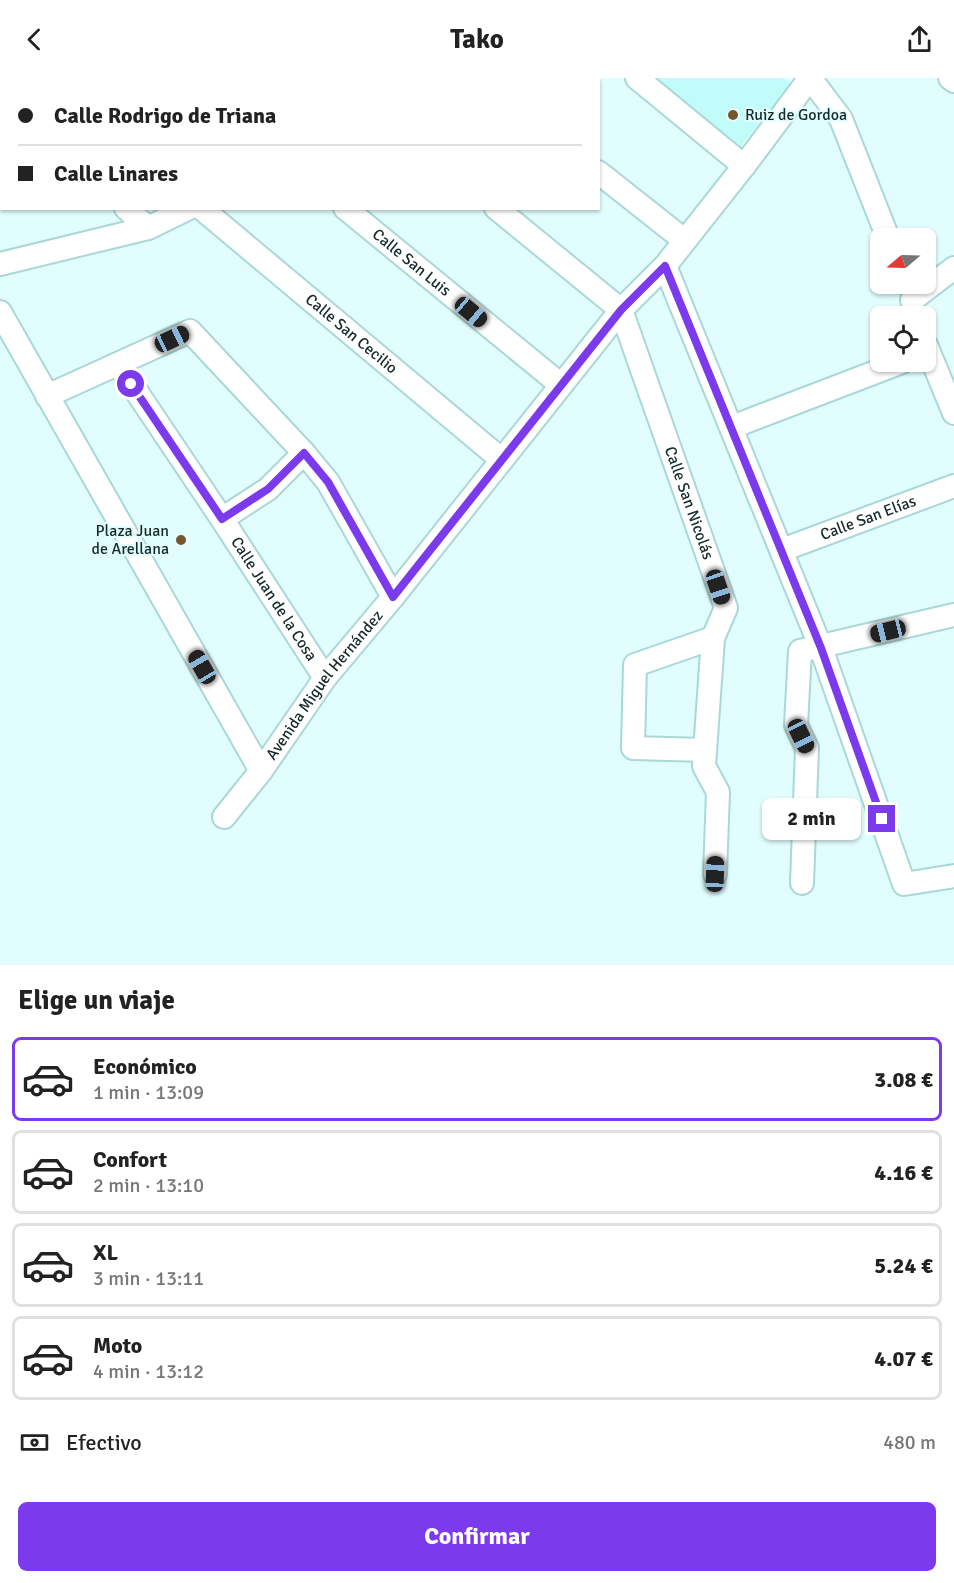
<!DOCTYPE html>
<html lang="es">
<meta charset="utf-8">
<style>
body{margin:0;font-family:Signika,sans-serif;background:#f2f2f2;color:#222;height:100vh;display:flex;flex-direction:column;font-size:22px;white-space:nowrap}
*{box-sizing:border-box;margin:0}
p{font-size:20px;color:#767676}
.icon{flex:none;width:33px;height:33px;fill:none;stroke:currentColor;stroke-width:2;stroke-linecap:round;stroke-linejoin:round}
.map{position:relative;height:887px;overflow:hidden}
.details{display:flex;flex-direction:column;background:#fff;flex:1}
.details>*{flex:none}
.guide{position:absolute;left:0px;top:0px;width:600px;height:132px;box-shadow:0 2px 4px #0004;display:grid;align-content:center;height:132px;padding:0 18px;background:#fff}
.needle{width:39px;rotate:251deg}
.fabs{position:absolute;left:870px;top:150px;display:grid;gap:12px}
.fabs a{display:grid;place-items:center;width:66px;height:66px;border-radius:9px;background:#fff;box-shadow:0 2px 4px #0004;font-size:30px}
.end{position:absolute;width:27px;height:27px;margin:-14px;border:8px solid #7c3aed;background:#fff;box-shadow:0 0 0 3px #fff}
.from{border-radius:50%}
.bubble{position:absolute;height:42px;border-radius:9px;background:#fff;box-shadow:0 2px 4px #0004;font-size:20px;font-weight:800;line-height:42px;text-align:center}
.car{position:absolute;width:18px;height:36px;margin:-18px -9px;border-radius:8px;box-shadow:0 0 4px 2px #0007;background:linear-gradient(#222 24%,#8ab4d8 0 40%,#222 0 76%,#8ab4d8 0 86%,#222 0)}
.guide b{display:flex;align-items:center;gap:21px;height:57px;font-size:22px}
.guide b+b{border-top:2px solid #e0e0e0}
.guide i{width:15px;height:15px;background:#222}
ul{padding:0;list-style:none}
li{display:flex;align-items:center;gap:18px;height:84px;margin:0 12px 9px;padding:0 6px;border:3px solid #e0e0e0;border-radius:9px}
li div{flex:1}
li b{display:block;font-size:22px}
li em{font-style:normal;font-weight:800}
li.current{border-color:#7c3aed}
li>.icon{width:54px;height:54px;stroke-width:1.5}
h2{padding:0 18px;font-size:27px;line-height:72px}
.pay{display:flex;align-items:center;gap:15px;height:66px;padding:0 18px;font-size:22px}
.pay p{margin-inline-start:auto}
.action{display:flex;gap:12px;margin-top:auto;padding:12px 18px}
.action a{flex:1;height:69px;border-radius:9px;background:#7c3aed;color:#fff;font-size:24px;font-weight:800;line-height:69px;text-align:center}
header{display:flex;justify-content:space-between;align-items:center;height:78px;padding:0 18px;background:#fff;font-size:27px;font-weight:800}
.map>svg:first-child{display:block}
.built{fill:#c1fbfa}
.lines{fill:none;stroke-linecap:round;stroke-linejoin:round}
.street-casing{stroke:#a9d8d7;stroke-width:26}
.street{stroke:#fff;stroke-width:22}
.route{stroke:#7c3aed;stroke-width:8}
.poi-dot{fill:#78562d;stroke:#e1fdfd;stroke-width:2}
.labels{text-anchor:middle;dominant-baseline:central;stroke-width:4.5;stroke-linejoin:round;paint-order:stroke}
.poi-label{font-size:16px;fill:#182b2b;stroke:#e1fdfd;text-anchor:start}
.street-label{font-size:16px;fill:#182b2b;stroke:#e1fdfd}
</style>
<header><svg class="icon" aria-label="back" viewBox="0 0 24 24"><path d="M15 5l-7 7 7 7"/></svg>Tako<svg class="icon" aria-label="share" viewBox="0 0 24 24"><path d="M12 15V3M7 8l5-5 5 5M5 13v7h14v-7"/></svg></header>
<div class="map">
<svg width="954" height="887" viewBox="0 0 954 887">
<rect width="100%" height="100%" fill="#e1fdfd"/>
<path class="built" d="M653,0H784L791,6L740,69Z"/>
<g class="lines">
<g class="street-casing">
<g id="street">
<path d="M122,0L123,2"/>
<path d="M253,0L255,2"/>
<path d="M388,0L389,2"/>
<path d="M526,0L528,2"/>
<path d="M637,0L744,88"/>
<path d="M810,0L841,41L888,160"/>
<path d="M950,0L954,3"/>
<path d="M4,2L7,0"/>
<path d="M573,2L574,0"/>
<path d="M0,18L2,19"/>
<path d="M598,94L684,162"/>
<path d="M126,130L148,150"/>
<path id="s1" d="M201,130L502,382"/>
<path id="s2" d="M345,130L561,307"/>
<path id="s3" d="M496,130L621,232L726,530L713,560L704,688L718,714L715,796"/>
<path d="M0,186L148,150L189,130"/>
<path d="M665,188L821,570L904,806L954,798"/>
<path d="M912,222L954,190"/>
<path d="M0,234L261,693"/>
<path d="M926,267L954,335"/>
<path id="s4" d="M118,286L222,441L325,600"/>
<path d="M47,318L190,253L304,375L328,404L393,519"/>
<path d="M732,349L902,284"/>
<path d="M222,441L268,411L304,375"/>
<path id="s5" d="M782,472L954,408"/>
<path d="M705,672L633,670L635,587L713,560"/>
<path id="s6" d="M224,739L261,693L325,600L393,519L621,232L665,188L744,88L810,0"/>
<path d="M802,805L807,670L796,647L800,573L954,537"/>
</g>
</g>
<use href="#street" class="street"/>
</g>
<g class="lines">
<path class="route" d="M131,306L222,441L268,411L304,375L328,404L393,519L621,232L665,188L821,570L882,741"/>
</g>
<g class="poi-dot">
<circle cx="733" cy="37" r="6"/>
<circle cx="181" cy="462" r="6"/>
</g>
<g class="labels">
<g class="poi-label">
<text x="745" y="37">Ruiz de Gordoa</text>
<text x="169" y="453" text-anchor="end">Plaza Juan<tspan x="169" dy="18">de Arellana</tspan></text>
</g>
<g class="street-label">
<text stroke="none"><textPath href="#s2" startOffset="86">Calle San Luis</textPath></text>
<text stroke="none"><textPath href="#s1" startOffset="196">Calle San Cecilio</textPath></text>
<text stroke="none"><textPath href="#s3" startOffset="366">Calle San Nicolás</textPath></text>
<text stroke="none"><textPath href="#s5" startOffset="92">Calle San Elías</textPath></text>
<text stroke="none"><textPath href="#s4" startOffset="282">Calle Juan de la Cosa</textPath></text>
<text stroke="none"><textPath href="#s6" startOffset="166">Avenida Miguel Hernández</textPath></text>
</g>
</g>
</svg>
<div class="fabs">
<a><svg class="needle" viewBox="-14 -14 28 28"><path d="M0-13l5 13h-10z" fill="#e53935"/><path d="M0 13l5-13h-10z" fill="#767676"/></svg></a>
<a><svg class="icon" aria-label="locate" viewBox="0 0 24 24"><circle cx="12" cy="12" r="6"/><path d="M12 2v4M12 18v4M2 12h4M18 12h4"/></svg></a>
</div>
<i class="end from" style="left:131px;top:306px"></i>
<i class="end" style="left:882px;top:741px"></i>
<div class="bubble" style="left:762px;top:720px;width:99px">2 min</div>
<i class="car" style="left:471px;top:234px;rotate:130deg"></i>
<i class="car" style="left:172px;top:261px;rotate:65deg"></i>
<i class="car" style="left:718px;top:509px;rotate:161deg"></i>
<i class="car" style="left:888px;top:553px;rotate:256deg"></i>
<i class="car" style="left:202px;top:589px;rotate:330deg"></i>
<i class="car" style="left:801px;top:658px;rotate:154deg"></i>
<i class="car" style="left:715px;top:796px;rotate:2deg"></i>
<div class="guide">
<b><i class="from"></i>Calle Rodrigo de Triana</b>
<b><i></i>Calle Linares</b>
</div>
</div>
<section class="details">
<h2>Elige un viaje</h2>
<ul>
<li class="current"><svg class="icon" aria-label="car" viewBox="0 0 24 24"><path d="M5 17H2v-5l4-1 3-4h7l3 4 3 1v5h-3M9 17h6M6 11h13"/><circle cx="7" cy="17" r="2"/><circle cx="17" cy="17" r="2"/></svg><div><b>Económico</b><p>1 min · 13:09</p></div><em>3.08 €</em></li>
<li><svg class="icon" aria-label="car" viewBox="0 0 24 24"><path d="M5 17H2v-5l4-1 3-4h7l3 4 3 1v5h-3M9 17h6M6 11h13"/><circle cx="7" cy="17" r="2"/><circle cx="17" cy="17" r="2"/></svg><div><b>Confort</b><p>2 min · 13:10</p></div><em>4.16 €</em></li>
<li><svg class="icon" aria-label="car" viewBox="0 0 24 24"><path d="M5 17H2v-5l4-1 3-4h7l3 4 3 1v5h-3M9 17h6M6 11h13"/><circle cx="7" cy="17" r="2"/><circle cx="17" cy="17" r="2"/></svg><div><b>XL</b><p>3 min · 13:11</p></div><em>5.24 €</em></li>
<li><svg class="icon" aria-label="car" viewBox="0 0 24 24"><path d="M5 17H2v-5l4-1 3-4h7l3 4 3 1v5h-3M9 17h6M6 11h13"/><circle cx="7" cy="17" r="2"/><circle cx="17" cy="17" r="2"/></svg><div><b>Moto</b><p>4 min · 13:12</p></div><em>4.07 €</em></li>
</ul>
<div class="pay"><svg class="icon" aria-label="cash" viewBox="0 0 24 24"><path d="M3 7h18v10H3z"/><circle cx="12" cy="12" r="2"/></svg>Efectivo<p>480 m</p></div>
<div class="action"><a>Confirmar</a></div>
</section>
